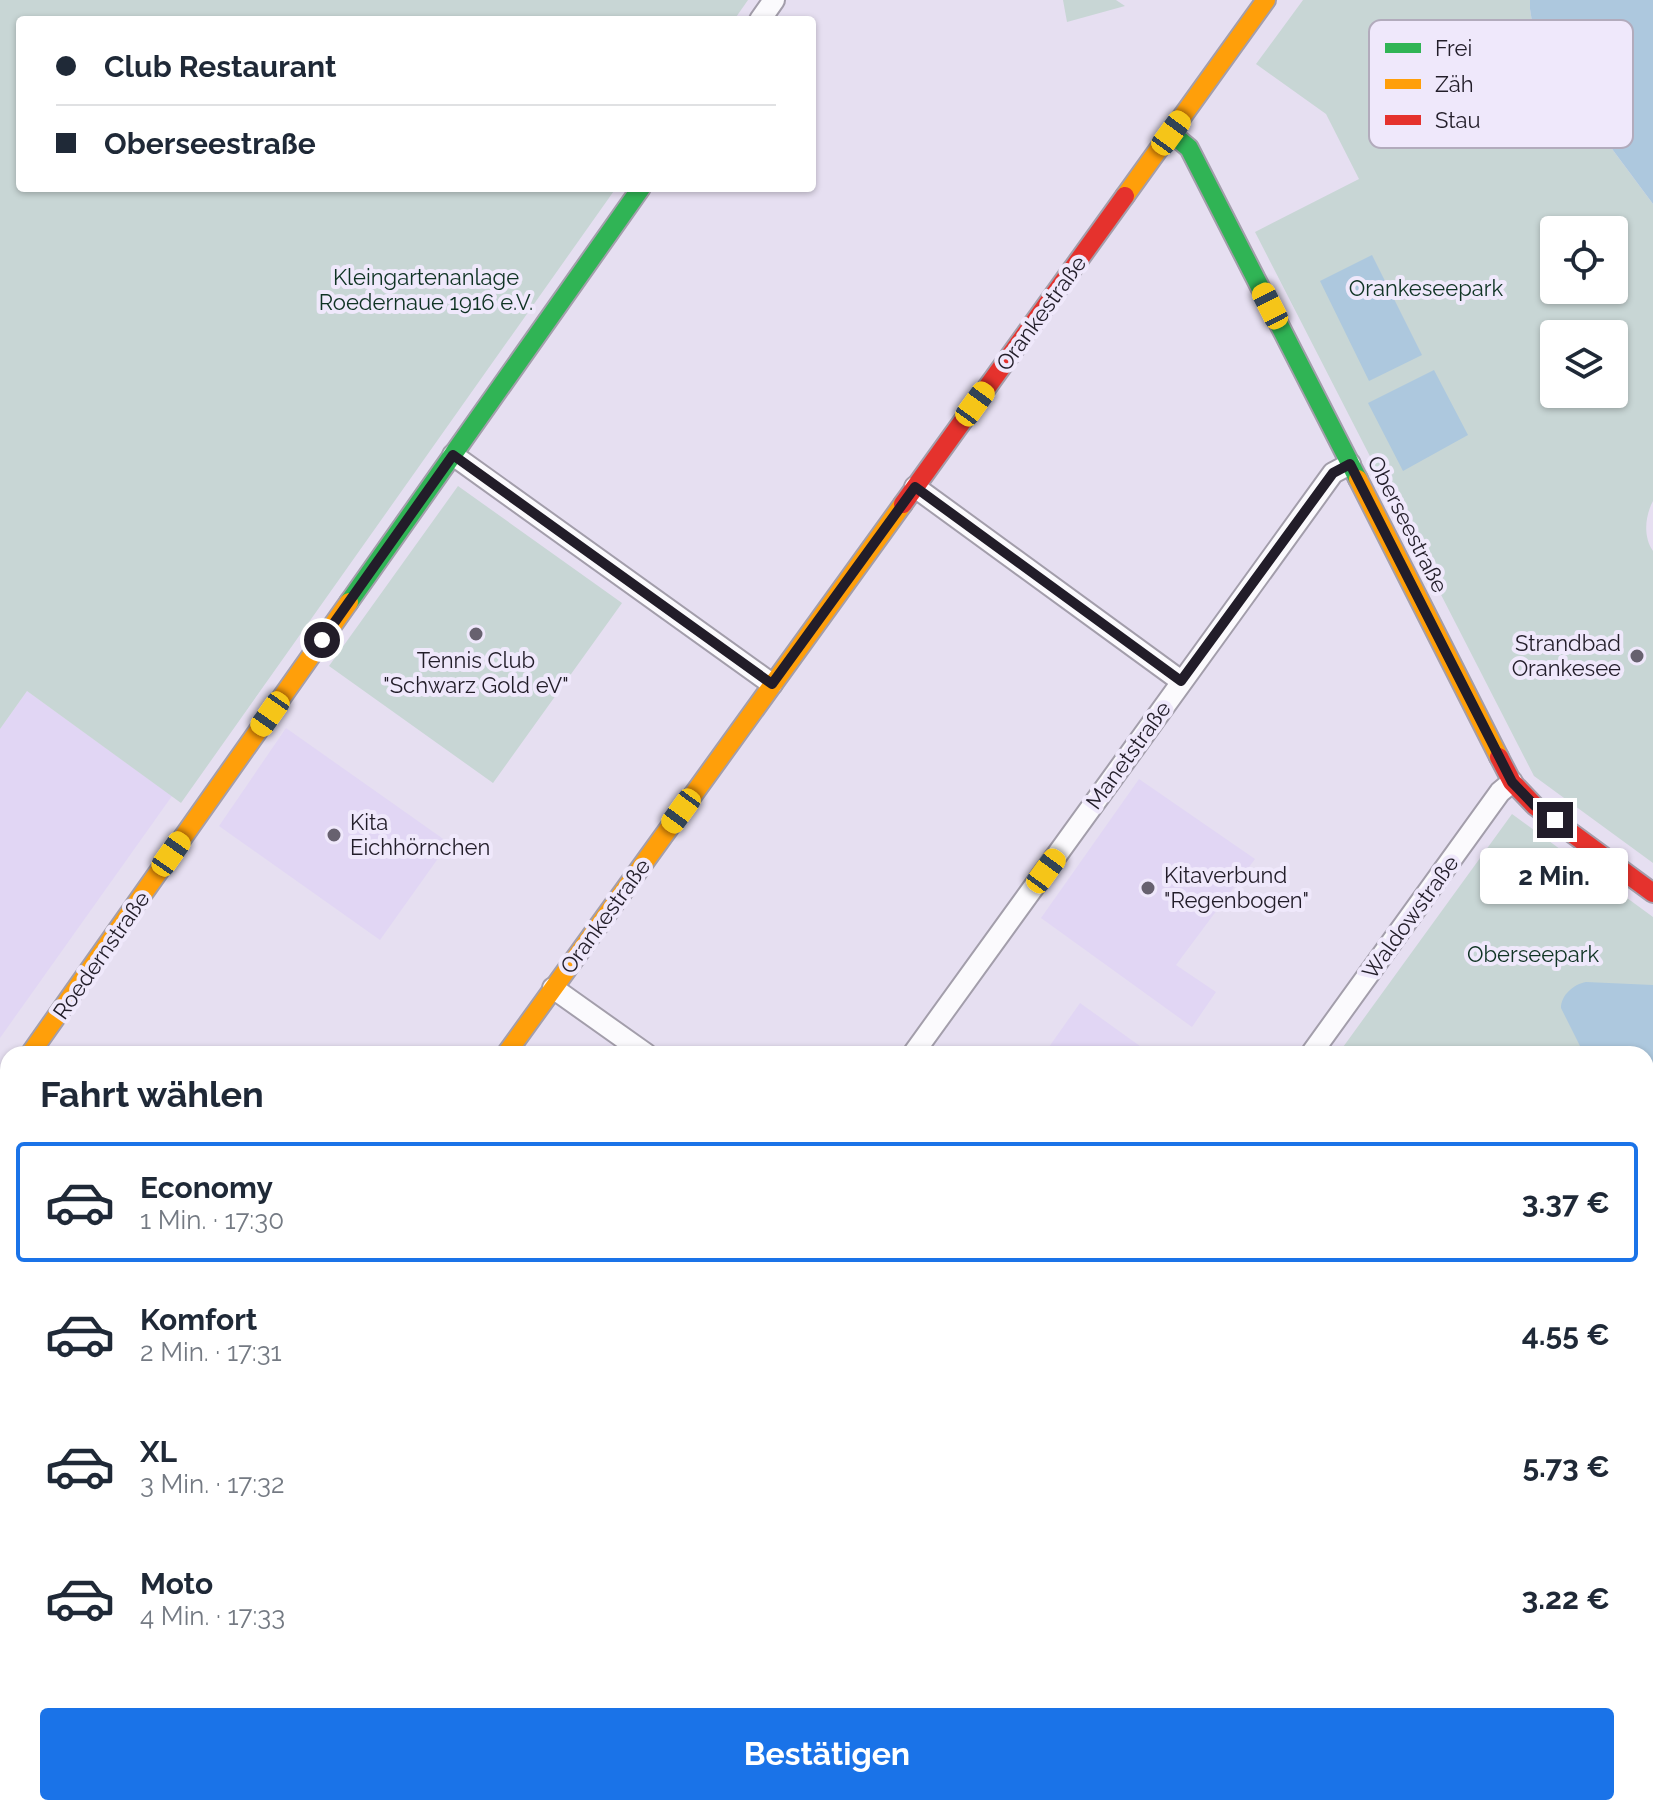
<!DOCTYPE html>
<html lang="de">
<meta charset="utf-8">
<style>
body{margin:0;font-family:Raleway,sans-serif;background:#f2f2f3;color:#1f2937;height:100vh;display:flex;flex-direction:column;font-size:30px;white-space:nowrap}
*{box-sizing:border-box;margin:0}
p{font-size:26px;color:#747a83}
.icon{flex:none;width:44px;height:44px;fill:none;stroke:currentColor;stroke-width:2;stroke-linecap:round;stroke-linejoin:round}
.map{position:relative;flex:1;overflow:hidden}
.details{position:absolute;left:0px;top:1046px;width:1654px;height:770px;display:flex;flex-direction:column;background:#fff;border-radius:24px 24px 0 0;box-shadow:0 2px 6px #0004}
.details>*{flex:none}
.banner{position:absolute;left:16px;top:16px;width:800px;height:176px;border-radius:8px;box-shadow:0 2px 6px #0004;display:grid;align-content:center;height:176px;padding:0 40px;background:#fff}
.buttons{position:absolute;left:1540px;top:216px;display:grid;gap:16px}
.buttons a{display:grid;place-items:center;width:88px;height:88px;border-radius:8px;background:#fff;box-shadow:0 2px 6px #0004;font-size:40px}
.end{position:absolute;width:36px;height:36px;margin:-18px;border:10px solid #221d29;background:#fff;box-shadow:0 0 0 4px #fff}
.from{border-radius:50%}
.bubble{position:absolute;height:56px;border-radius:8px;background:#fff;box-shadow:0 2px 6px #0004;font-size:26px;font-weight:700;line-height:56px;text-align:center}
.car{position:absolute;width:24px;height:48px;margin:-24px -12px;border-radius:10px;box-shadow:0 0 6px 2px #0007;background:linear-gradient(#f5c518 24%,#345 0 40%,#f5c518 0 76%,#345 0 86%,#f5c518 0)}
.banner b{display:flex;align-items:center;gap:28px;height:76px;font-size:30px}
.banner b+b{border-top:2px solid #e0e1e3}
.banner i{width:20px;height:20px;background:#1f2937}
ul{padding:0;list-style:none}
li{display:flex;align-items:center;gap:24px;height:120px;margin:0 16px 12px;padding:0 24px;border:4px solid transparent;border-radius:8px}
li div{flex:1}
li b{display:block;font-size:30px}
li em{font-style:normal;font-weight:700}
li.active{border-color:#1a73e8}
li>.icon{width:72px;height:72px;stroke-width:1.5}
h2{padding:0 40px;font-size:36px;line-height:96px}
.action{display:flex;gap:16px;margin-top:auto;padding:16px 40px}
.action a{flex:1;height:92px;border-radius:8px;background:#1a73e8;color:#fff;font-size:32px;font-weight:700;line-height:92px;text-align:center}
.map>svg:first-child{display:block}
.built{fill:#e1d6f4}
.green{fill:#c8d6d5;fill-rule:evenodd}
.water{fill:#adc8de}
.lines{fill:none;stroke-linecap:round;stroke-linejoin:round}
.street-casing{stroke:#a39eab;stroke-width:24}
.fast-casing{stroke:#a39eab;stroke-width:22}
.slow-casing{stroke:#a39eab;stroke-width:22}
.jam-casing{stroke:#a39eab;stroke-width:22}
.street{stroke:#fbfafd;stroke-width:20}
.fast{stroke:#30b455;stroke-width:18}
.slow{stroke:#ff9f0a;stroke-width:18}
.jam{stroke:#e5322d;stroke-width:18}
.route{stroke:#221d29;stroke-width:10}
.poi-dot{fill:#67616f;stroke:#efe8fb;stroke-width:3}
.labels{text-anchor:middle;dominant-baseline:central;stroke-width:8;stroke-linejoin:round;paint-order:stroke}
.park-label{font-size:22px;fill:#0f3323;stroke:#efe8fb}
.street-label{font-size:22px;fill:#221d29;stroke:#efe8fb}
.poi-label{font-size:22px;fill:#221d29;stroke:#efe8fb;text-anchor:start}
.key{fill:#efe8fb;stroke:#b2abbc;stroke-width:2}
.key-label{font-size:22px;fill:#221d29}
</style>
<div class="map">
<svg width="1653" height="1815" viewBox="0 0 1653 1815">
<rect width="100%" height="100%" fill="#e6dff1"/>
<path class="built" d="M27,691L172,796L0,1038V729Z
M286,728L449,843L380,940L219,826Z
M1139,779L1255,859L1176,965L1216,992L1192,1027L1041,918Z
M1080,1003L1151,1054H1044Z
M0,1401L8,1407V1577L0,1588Z"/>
<path class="green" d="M0,0H748L734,20H20V188H616L181,803L27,691L0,729Z
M1063,0H1116L1125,6L1067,22Z
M1303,0H1530V9L1533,28L1569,91L1653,204V501C1645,516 1643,537 1653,551V863L1534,776L1255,232L1359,179L1326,114L1256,64ZM1554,230H1614V290H1554ZM1554,334H1614V394H1554Z
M458,486L622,603L493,783L329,666Z
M1512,814L1653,917V1652L1646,1658V1054H1338Z
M1646,1771L1653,1775V1815H789L794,1808H1646Z"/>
<path class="water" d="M1530,0H1653V204L1569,91L1533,28L1530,9Z
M1372,255L1422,355L1369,381L1320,281Z
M1434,370L1468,435L1403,471L1368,403Z
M1586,982L1653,985V1643L1646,1649V1054H1584L1561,1008C1561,995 1574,984 1586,982Z
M1332,1808H1572L1571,1815H1331Z"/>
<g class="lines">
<g class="street-casing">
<path id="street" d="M760,20L774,0
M453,455L772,684
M915,487L1181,681
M553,988L646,1054
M913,1054L1333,473L1350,464
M1311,1054L1500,792L1512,782
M0,1098L8,1086
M0,1756L8,1745
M511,1808L521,1815
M367,1815L372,1808
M762,1815L767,1808"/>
</g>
<g class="fast-casing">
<path id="fast" d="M1171,133L1189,148L1358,479
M349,602L641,188"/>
</g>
<g class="slow-casing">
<path id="slow" d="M1125,196L1266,0
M1358,479L1499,757
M30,1054L349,602
M506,1054L903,504"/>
</g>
<g class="jam-casing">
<path id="jam" d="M903,504L1125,196
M1499,757L1512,782L1535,806L1653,893"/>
</g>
<use href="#street" class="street"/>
<use href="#fast" class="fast"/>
<use href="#slow" class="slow"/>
<use href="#jam" class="jam"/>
</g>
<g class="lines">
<path class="route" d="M322,640L453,455L772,684L915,487L1181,681L1333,473L1350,464L1512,782L1535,806L1555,820"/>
</g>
<g class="poi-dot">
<circle cx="476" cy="634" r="8"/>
<circle cx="1637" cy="656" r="8"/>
<circle cx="334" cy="835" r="8"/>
<circle cx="1148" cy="888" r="8"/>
</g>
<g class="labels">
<g class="park-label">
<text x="426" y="277">Kleingartenanlage<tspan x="426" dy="25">Roedernaue 1916 e.V.</tspan></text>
<text x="1426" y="288">Orankeseepark</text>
<text x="1533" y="954">Oberseepark</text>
</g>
<g class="street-label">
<text transform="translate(1041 313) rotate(-54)">Orankestraße</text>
<text transform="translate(1408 524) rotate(63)">Oberseestraße</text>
<text transform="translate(1128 755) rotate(-54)">Manetstraße</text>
<text transform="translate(605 916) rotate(-54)">Orankestraße</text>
<text transform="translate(1410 917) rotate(-54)">Waldowstraße</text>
<text transform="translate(101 955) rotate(-55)">Roedernstraße</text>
</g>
<g class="poi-label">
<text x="1621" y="643" text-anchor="end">Strandbad<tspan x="1621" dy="25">Orankesee</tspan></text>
<text x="476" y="660" text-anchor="middle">Tennis Club<tspan x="476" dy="25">"Schwarz Gold eV"</tspan></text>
<text x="350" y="822">Kita<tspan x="350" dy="25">Eichhörnchen</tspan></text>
<text x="1164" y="875">Kitaverbund<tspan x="1164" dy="25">"Regenbogen"</tspan></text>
</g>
</g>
<rect x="1369" y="20" width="264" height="128" rx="12" class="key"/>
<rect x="1385" y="43" width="36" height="10" fill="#30b455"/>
<rect x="1385" y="79" width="36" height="10" fill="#ff9f0a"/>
<rect x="1385" y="115" width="36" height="10" fill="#e5322d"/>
<g class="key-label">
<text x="1435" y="56">Frei</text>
<text x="1435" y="92">Zäh</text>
<text x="1435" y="128">Stau</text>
</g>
</svg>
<div class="buttons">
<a><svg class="icon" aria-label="locate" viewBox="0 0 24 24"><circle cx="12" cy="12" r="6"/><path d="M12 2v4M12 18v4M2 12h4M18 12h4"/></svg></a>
<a><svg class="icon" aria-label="layers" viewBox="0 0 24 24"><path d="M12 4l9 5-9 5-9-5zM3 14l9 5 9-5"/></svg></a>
</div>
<i class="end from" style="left:322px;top:640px"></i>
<i class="end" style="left:1555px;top:820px"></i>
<div class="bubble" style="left:1480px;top:848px;width:148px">2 Min.</div>
<i class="car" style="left:1171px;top:133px;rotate:36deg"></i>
<i class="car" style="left:1270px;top:306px;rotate:333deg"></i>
<i class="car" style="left:975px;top:404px;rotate:36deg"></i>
<i class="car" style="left:270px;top:714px;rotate:215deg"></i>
<i class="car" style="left:681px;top:811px;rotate:216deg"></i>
<i class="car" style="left:171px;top:854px;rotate:35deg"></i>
<i class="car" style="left:1046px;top:871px;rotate:36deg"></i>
<div class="banner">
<b><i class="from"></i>Club Restaurant</b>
<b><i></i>Oberseestraße</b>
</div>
<section class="details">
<h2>Fahrt wählen</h2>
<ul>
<li class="active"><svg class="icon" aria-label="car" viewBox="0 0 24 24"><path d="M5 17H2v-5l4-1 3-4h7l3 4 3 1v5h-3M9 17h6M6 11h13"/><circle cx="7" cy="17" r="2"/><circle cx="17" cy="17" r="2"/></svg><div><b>Economy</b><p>1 Min. · 17:30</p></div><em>3.37 €</em></li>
<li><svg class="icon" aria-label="car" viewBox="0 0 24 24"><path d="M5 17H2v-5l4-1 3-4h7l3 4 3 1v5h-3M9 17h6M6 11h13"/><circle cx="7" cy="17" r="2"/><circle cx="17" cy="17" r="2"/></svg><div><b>Komfort</b><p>2 Min. · 17:31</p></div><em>4.55 €</em></li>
<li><svg class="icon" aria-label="car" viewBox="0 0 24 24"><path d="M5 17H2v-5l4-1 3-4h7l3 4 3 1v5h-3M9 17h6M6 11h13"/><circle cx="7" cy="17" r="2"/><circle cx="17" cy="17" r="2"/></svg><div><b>XL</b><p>3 Min. · 17:32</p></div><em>5.73 €</em></li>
<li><svg class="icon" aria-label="car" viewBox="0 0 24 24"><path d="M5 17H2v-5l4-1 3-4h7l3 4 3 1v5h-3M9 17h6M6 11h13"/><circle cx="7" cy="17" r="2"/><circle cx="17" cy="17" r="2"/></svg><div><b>Moto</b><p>4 Min. · 17:33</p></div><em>3.22 €</em></li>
</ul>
<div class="action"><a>Bestätigen</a></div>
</section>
</div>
